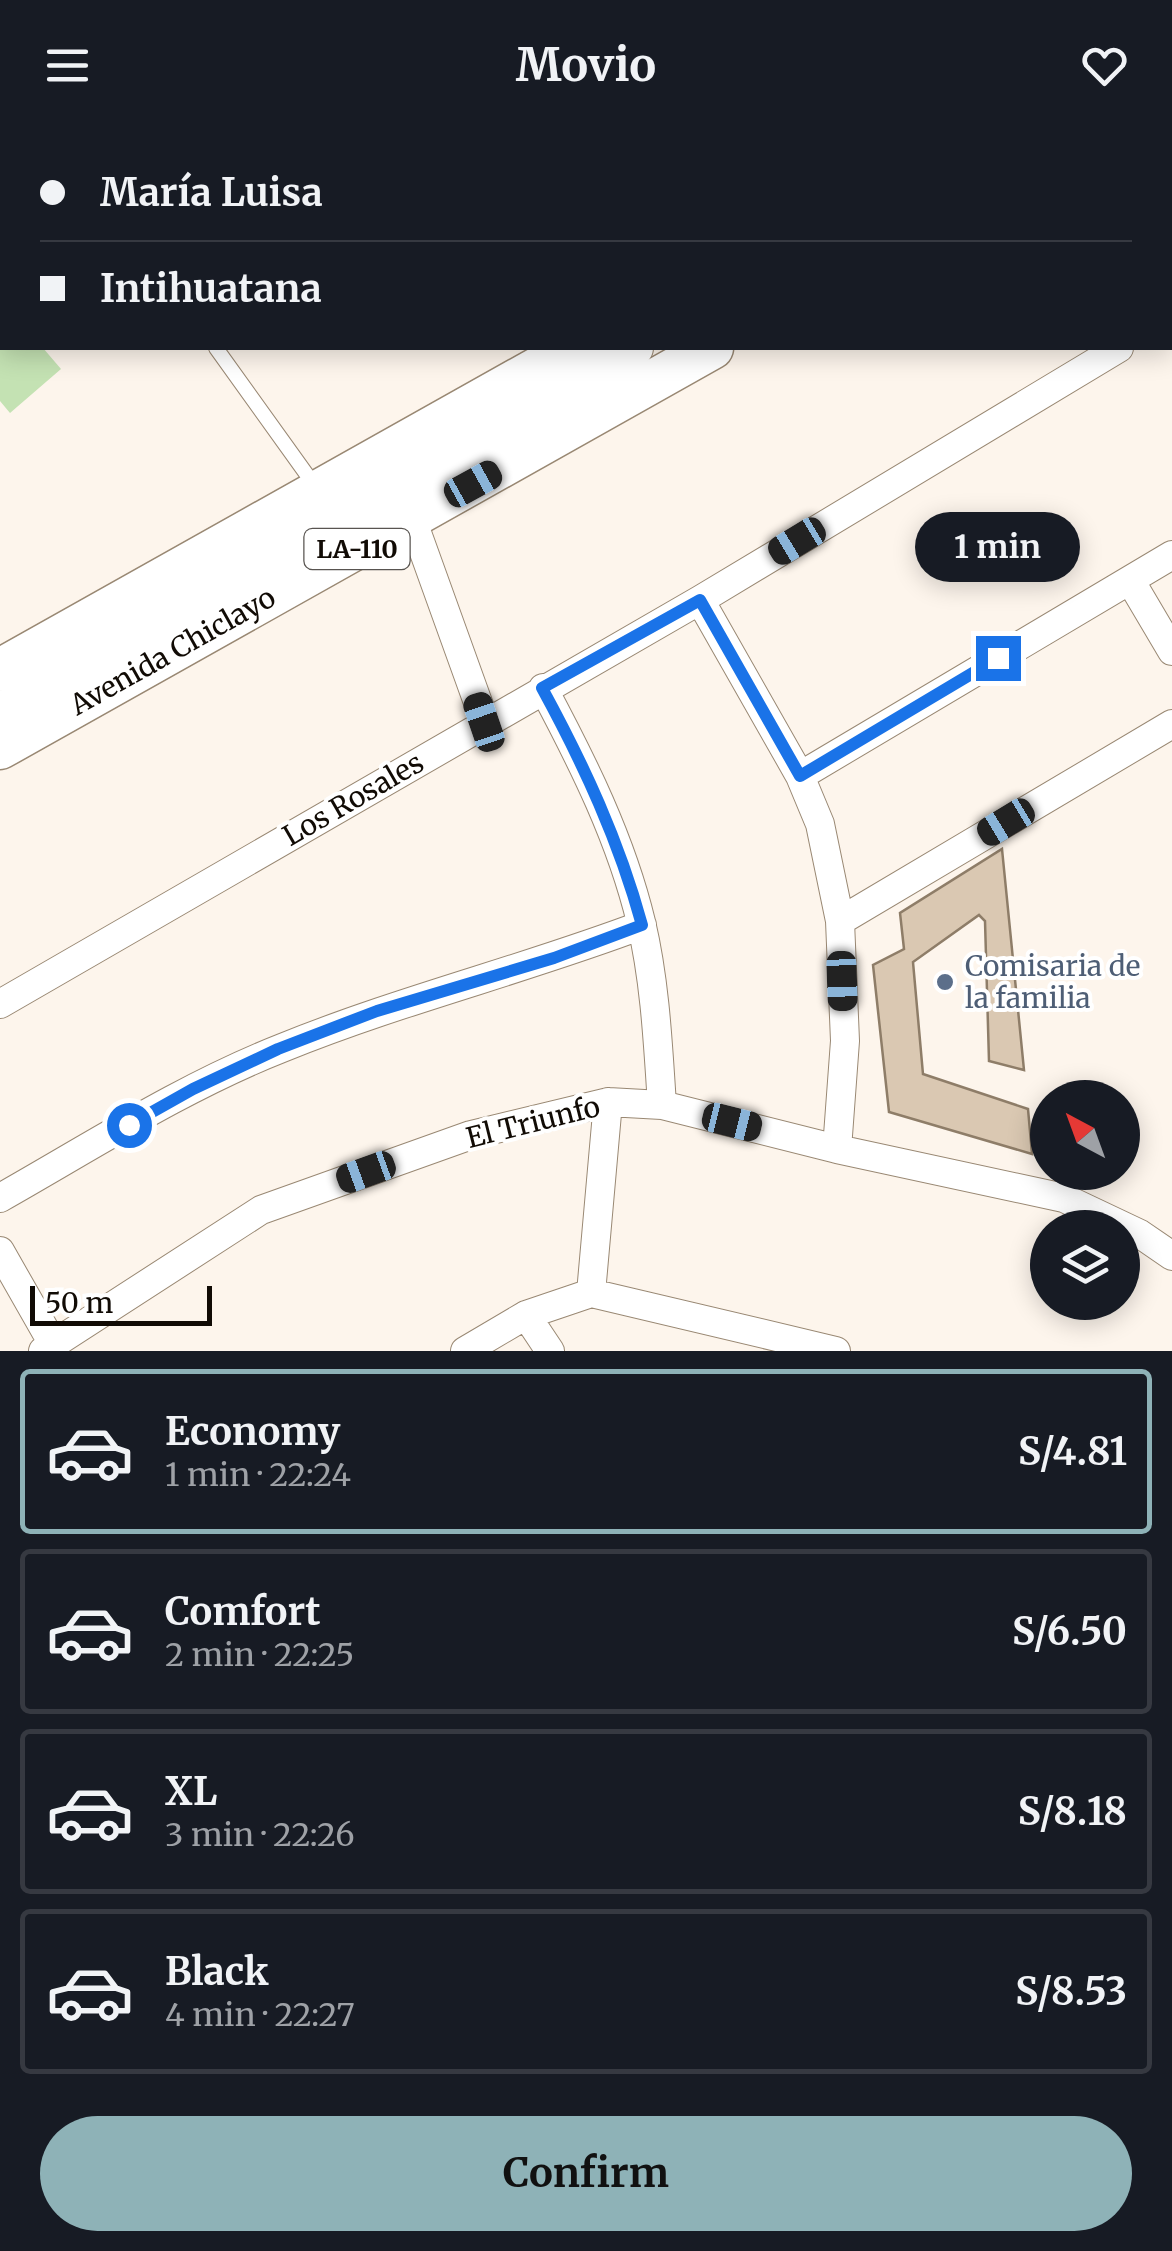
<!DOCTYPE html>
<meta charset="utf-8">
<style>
body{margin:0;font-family:Merriweather,serif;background:#20242c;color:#f1f3f6;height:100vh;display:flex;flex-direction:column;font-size:38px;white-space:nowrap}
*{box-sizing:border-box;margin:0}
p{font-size:32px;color:#9ea1a6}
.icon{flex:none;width:55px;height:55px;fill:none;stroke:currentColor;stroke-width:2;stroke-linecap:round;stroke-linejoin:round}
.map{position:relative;height:1221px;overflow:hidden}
.sheet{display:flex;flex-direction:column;background:#171b24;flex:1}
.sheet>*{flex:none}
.hud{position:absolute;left:0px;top:0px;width:1172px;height:220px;box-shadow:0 5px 25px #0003;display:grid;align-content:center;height:220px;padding:0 40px;background:#171b24}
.needle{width:65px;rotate:319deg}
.fabs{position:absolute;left:1030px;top:950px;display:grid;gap:20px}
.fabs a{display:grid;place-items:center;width:110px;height:110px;border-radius:50%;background:#171b24;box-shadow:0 5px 25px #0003;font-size:50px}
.scale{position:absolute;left:30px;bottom:25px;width:182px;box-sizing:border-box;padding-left:10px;border:5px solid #110b05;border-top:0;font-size:28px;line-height:35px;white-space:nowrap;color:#110b05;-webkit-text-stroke:8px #fff;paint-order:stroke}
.end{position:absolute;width:45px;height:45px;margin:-22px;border:12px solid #1a73e8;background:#fff;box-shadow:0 0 0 5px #fff}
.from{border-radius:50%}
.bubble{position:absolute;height:70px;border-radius:35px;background:#171b24;box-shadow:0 5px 25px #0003;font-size:32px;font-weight:700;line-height:70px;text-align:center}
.car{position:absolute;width:30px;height:60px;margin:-30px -15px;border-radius:12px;box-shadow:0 0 8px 2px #0007;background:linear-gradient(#222 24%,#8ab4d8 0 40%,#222 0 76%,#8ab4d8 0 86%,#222 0)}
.hud b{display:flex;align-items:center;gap:35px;height:95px;font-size:38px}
.hud b+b{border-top:2px solid #363941}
.hud i{width:25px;height:25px;background:#f1f3f6}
ul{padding:18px 0 0;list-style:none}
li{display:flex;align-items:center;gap:30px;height:165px;margin:0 20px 15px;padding:0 20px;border:5px solid #363941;border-radius:10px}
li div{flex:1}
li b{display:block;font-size:38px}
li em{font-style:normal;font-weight:700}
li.on{border-color:#8eb2b7}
li>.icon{width:90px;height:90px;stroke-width:1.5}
.cta{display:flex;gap:20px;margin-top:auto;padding:20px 40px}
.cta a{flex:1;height:115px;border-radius:60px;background:#8eb2b7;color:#111;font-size:40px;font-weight:700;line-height:115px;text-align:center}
header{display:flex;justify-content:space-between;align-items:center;height:130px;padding:0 40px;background:#171b24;font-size:45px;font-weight:700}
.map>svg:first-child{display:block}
.green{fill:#c4e2b3}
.building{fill:#dac8b2;stroke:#8e7d68;stroke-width:2.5}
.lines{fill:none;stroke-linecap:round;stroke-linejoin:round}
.lane-casing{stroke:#998873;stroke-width:16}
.street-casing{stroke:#998873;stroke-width:30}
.secondary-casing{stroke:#998873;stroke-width:40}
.primary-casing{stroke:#998873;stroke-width:45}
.path{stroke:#817a73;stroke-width:4;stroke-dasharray:5 5;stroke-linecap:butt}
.lane{stroke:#fff;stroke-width:14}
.street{stroke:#fff;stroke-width:28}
.secondary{stroke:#fff;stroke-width:38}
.primary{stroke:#fff;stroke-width:42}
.route{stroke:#1a73e8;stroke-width:12}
.service-dot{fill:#5c6f8a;stroke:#fff;stroke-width:4}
.labels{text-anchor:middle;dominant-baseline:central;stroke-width:8;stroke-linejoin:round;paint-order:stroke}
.shield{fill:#fff;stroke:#585450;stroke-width:2.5}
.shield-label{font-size:25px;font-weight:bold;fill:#110b05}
.street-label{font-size:28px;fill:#110b05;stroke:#fff}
.service-label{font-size:28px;fill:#4e5e75;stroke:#fff;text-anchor:start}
</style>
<header><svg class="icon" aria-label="menu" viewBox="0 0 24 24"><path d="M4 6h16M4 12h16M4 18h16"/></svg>Movio<svg class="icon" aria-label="heart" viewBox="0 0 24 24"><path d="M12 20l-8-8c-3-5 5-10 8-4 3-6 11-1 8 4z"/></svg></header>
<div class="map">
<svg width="1172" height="1221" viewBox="0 0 1172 1221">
<rect width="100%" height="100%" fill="#fdf5ec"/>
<path class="green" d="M0,168L2,218H43L61,239L10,283L0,271Z"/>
<path class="building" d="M1002,719L1024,940L989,931L985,791L979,785L913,832L923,944L1028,979L1032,1024L889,982L873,835L904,819L900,783Z"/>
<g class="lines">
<g class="lane-casing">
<path id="lane" d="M55,0L57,2
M555,0L558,2
M216,218L315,356"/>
</g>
<g class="street-casing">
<path id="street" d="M389,0L392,2
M1170,187L1172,186
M412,389L485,592
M1130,450L1172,521
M700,470L800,646L820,694L840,791L845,911L837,1019
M543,558C583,633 621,709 641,792C655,851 658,914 662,975
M800,646L1172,425
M840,791L1172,594
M0,874L700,470L1119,218
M0,1068C92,1016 183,957 282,918C400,870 523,840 642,795
M0,1121L53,1214
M591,1163L836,1221
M591,1163L608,972
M526,1185L550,1221
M43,1221L261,1080L471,1005L608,972L662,975L837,1019L1064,1068L1140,1104L1172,1126
M465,1221L526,1185L591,1163"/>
</g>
<g class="secondary-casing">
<path id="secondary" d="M1008,2L1012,0
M0,583L634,218"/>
</g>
<g class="primary-casing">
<g id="primary">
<path d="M947,2L951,0"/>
<path d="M1077,2L1082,0"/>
<path d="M0,540L574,218"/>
<path id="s1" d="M0,618L712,218"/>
</g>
</g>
<path class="path" d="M849,2L854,0
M894,2L899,0"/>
<use href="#lane" class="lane"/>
<use href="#street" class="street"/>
<use href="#secondary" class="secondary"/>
<use href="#primary" class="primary"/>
</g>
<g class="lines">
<path class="route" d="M129,995L193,959L278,919L377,881L554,828L642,795C619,711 584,635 542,558L700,470L800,646L998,528"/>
</g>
<circle class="service-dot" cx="945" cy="852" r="10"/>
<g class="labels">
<rect class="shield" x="304.5" y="399" width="105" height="40" rx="8"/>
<g class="shield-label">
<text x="357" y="419">LA-110</text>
</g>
<g class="street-label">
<text stroke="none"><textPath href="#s1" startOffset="198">Avenida Chiclayo</textPath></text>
<text transform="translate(353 669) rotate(-30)">Los Rosales</text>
<text transform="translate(533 992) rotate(-14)">El Triunfo</text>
</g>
<g class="service-label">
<text x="965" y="836">Comisaria de<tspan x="965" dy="32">la familia</tspan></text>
</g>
</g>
</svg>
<div class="fabs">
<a><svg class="needle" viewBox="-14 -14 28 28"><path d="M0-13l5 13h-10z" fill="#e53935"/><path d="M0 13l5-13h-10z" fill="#9ea1a6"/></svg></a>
<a><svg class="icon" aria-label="layers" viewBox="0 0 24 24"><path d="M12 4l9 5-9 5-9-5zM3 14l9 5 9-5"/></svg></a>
</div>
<div class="scale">50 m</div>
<i class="end from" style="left:129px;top:995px"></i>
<i class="end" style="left:998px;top:528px"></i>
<div class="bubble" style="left:915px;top:382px;width:165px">1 min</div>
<i class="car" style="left:473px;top:354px;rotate:61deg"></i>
<i class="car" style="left:797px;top:411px;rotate:239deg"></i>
<i class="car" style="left:484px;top:592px;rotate:341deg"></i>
<i class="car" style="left:1006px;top:692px;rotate:239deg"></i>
<i class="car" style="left:842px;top:851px;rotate:178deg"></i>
<i class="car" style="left:732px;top:992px;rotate:104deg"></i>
<i class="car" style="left:366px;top:1042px;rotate:250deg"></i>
<div class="hud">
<b><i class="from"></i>María Luisa</b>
<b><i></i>Intihuatana</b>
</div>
</div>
<section class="sheet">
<ul>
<li class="on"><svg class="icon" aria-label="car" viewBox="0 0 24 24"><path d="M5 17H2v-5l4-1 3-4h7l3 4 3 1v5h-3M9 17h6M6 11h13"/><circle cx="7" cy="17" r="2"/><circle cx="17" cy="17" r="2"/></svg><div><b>Economy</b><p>1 min · 22:24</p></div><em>S/4.81</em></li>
<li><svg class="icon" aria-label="car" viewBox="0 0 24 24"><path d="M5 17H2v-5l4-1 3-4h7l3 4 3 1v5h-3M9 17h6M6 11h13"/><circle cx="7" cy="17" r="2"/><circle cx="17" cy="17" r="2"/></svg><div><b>Comfort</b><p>2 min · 22:25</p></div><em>S/6.50</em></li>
<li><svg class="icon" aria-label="car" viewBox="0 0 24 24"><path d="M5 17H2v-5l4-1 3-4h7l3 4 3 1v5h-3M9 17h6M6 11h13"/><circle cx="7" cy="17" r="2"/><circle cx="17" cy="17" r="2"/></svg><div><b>XL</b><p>3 min · 22:26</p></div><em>S/8.18</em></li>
<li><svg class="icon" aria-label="car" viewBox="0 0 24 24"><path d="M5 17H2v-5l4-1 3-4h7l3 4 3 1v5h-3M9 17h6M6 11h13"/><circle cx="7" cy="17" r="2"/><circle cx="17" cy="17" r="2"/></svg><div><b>Black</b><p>4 min · 22:27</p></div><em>S/8.53</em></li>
</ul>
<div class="cta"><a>Confirm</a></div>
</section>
